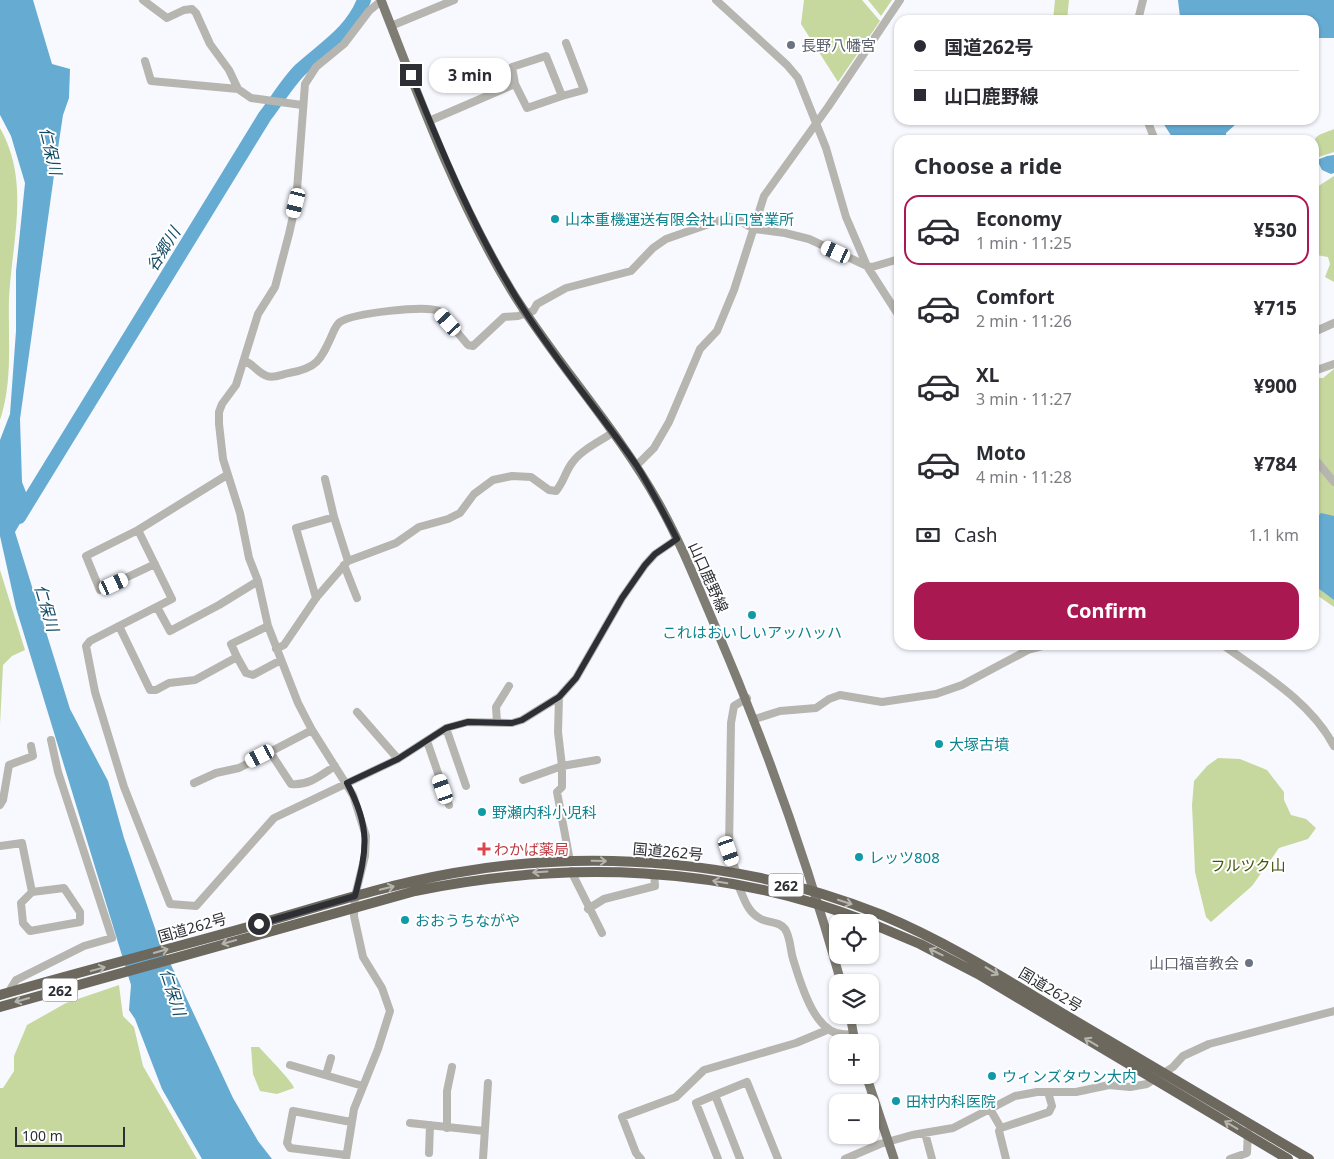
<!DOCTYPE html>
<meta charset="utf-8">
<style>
body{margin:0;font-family:"Noto Sans","Noto Sans JP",sans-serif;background:#f7f7f7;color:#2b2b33;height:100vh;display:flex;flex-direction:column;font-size:19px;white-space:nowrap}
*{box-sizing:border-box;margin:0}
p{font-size:16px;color:#7c7c81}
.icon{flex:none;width:28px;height:28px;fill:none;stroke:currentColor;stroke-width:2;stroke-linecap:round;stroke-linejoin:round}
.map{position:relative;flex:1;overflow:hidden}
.details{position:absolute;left:894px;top:135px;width:425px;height:515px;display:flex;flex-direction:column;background:#fff;border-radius:15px;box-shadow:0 1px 4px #0004}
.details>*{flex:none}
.top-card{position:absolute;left:894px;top:15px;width:425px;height:110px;border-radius:15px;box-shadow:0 1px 4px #0004;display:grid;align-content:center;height:110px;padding:0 20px;background:#fff}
.tools{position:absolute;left:829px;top:914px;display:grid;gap:10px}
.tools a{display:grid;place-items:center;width:50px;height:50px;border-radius:10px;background:#fff;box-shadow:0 1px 4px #0004;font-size:25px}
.scale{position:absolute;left:15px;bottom:12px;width:110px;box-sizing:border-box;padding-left:5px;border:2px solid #2e2f34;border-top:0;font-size:14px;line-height:18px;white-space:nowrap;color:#2e2f34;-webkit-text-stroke:4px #fff;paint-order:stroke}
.end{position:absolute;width:22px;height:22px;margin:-11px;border:6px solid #2e2f34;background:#fff;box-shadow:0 0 0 2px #fff}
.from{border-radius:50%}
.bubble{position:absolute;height:35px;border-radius:15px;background:#fff;box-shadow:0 1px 4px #0004;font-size:16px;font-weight:700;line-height:35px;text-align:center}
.car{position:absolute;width:15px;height:30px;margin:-15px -8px;border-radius:6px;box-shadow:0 0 4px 1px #0007;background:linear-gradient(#fff 24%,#345 0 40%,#fff 0 76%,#345 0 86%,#fff 0)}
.top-card b{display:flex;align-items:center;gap:18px;height:48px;font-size:19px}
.top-card b+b{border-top:1px solid #e1e1e2}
.top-card i{width:12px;height:12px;background:#2b2b33}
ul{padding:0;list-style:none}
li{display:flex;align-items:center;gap:15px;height:70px;margin:0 10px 8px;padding:0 10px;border:2px solid transparent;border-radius:15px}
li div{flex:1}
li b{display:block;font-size:19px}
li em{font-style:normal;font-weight:700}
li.active{border-color:#aa1851}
li>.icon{width:45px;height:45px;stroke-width:1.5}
h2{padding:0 20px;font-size:22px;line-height:60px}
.pay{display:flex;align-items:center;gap:12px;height:55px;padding:0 20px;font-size:19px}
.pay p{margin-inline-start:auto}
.button{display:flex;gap:10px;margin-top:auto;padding:10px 20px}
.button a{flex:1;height:58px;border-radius:15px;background:#aa1851;color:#fff;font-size:20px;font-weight:700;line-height:58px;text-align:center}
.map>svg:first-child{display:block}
.green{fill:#c6d89e}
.water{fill:#66abd2}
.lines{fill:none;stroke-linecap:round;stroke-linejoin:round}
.river{stroke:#66abd2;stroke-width:14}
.minor{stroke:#b7b5b0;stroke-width:8}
.major{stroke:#7f7c73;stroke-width:9}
.highway{stroke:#6c685e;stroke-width:10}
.oneway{stroke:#b6b4ae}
.route{stroke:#2e2f34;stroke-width:6}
.worship-dot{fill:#6b7280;stroke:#fff;stroke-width:2}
.culture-dot{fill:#0f9aa8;stroke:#fff;stroke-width:2}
.health-dot{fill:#e0444e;stroke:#fff;stroke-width:2}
.labels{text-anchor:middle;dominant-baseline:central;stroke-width:4;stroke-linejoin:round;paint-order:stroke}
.shield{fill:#fff;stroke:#6d6d71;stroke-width:1}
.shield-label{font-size:14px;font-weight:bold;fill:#2e2f34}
.worship-label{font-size:15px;fill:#5b616d;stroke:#fff;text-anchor:start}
.culture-label{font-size:15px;fill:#0d838f;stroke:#fff;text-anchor:start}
.street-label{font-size:15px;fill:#2e2f34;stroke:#fff}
.health-label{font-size:15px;fill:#be3a42;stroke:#fff;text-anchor:start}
.park-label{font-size:15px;fill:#435307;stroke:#fff}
.water-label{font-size:16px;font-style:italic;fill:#134b66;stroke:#fff}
</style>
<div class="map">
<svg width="1334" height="1159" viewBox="0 0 1334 1159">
<rect width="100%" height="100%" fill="#f8f9fe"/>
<path class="green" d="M804,0H862L880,21L838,82L801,24Z
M868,0H892L881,16Z
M1055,0H1069L1067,20H1053Z
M0,128C7,140 13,157 15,171C22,212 11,257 9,299C8,340 13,381 0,420Z
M1334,129V152L1319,157L1315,156C1313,133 1315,137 1334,129Z
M1334,176V282L1325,277L1330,264L1328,257L1316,255L1314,252V192L1317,187Z
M1334,369V607L1314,593V378H1323Z
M0,570L25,650L12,656L3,665L0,725Z
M1218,758L1240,759L1267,770L1284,792V800L1291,815L1306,819L1316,828L1308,839L1279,848L1252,886L1211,922L1206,917L1195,872L1192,805L1194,781L1207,766Z
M119,985L123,1016L134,1027L143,1066L197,1159H0V1088H3L14,1071V1056L27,1025L66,1003Z
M251,1047H259C266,1055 293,1082 294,1088L277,1094L260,1091L253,1074Z"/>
<path class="water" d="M0,0H33L52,64L70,69L69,98L63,115L55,168L20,419L22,482L31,505L15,532L70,709L108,781L124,838L158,937L233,1098L258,1141L272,1159H202L162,1089L135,1019L129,1010L131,985L16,608L0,536V440L10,414L16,331V271L25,183L11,136L0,115Z
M1178,0H1334V38H1314V20H1200L1180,17Z
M1161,120H1231L1236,124L1226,133V140H1174Z
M1334,155V173L1331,174L1322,170L1317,160L1327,156Z
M1321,513L1334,516V600L1314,585V520Z"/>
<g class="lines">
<path class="river" d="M19,517L265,116C276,102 287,83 300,70C324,48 352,32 364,0"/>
<path class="minor" d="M143,0L167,18L184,10L192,9L196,13L210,44L229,70L238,89
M716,0L787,65L798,78L826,148L846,217L867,266L899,316
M1138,20L1143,0
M391,26L454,0
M145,61L151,81L238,89L251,98L302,105
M562,96L584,90L566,43
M1151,120L1149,125L1155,140
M429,121L515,84L527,108L562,96L546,56L512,67L515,84
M1314,332L1334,323
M245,361C253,364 258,373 267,376C274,379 282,374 289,373C318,368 321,359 332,335C334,330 336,325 340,322C354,313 425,305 439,311L468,345L473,346L504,317L518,316L533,311L537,304L566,288L631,271L653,248L666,239L729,217L735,218L754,229L785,233L809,239L867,266L872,267L899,259
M1314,371L1334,364
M1314,458L1334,482
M636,466L654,448L669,422L700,349L717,331L734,290L764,196L828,107L900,0
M325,479L334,517
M138,530L172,599L119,626L150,690H156L169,683L195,680L237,657L231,644L268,626
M155,564L100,590L86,556L138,530L227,475
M344,565L357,598
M316,598L296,528L334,517L348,561
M157,607L170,631L219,605L258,581
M119,626L90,641L86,646L95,692L124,787L170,904L196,906L274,818L398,759L446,728L468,722L512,723L522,720L559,697L576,678L622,598L645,565L655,554L677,539
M1223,645C1263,674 1310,701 1334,746
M276,649L284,645L316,598L348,561L396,543L419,527L448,519L460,513L474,494L493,480L512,476L531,477L549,490L556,491C564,482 565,472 572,463C581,450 599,442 612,433
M237,657L246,673L253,675L281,660
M357,712L398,759
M755,719L780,711L816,708L829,699L840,695L882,702L936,694L962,685L1028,650L1047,645
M497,722L496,707L509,686
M446,728L466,786
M427,741L449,805
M270,752L291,784C309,786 321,775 335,766
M523,780L562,766L558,732L559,697
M194,783L216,773L239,768L312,730
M0,805L3,800L9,765L33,756L31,746
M0,846L22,843L32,892
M570,861L557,792L562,787V766L597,760
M571,871L602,933
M737,874L729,851L731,723L734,706L747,698
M738,885C744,898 747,912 761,919C769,923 779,921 785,929C791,938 790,952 794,962C802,988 818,1044 853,1033
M64,888L80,912V922L30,931L23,923L21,903L32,892Z
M588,909L604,899L655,886L654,873
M8,993L16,980L84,946L112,938L58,772L51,740
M290,1065L363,1086
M326,1075L331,1058
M715,1095L696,1103L718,1159
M990,1109L1001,1128L999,1131L1006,1159
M410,1123L484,1131
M447,1128V1091L452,1067
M1001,1128L1049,1112L1052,1106L1048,1092
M925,1133L932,1159
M429,1153L430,1125
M346,1155L290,1148L287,1143L293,1111L351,1122
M346,1159L354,1109L378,1049L390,1011L382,988L363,957L354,916L355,896L365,856L366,836L353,795L312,730L298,703L268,626L258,581L249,558L240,513L223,459L219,424V412L222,404L236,385L258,314L275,287L289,234L296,203L305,84L316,67L344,44L369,11L381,1
M483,1159L488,1083
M641,1159L636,1153L622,1117L676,1097L704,1070L796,1043L827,1030
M740,1159L715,1095L747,1082L778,1159
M845,1159L880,1144L912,1135L953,1128L1015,1096L1037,1092H1076L1109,1085L1130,1087L1147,1084L1173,1067L1183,1056L1209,1044L1334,1011
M1230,1159L1247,1153L1248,1131"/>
<path class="major" d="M381,0C419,98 456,199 511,290C556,363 616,427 658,502C680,541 697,584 715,626C765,742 807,861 841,982
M850,1015L855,1042
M866,1075L894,1159"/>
<path class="highway" d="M870,923L920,944L978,974L1288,1159
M0,995C79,972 158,952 237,930C309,910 380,886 454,873C595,848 749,861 882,915C947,942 1007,980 1067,1016C1147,1064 1228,1111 1309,1159
M0,1007L415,891C567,860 723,865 868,922"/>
</g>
<defs><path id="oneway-shaft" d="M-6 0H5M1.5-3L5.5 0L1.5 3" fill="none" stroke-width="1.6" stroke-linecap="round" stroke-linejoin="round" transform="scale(1.25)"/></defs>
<g class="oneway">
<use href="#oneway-shaft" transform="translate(599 861) rotate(1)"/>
<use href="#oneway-shaft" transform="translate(540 872) rotate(176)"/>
<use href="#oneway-shaft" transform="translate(720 882) rotate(-170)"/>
<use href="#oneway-shaft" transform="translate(387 888) rotate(-14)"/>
<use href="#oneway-shaft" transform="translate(845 902) rotate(18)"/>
<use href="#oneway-shaft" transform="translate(229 942) rotate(164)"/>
<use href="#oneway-shaft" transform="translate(161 951) rotate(-16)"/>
<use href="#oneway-shaft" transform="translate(936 952) rotate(-154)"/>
<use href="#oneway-shaft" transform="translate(98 969) rotate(-15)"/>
<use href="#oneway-shaft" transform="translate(992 971) rotate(31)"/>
<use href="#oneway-shaft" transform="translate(22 1000) rotate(164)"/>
<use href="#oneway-shaft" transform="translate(1091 1042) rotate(-149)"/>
<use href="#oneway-shaft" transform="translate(1231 1125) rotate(-149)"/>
</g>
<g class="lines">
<path class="route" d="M259,924L355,896C367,849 371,828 347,783L398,759L446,728L468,722L512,723L522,720L559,697L576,678L622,598L645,565L655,554L677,539C664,514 652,490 637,466C601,414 560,366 526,313C478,239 444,157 411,75"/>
</g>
<g class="worship-dot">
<circle cx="791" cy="45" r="5"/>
<circle cx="1249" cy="963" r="5"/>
</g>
<g class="culture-dot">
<circle cx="555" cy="219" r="5"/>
<circle cx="752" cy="615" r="5"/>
<circle cx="939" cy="744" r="5"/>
<circle cx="482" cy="812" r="5"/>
<circle cx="859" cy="857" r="5"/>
<circle cx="405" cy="920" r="5"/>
<circle cx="992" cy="1076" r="5"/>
<circle cx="896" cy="1101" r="5"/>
</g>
<path class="health-dot" d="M481.5 841.5h5v5h5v5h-5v5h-5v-5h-5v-5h5z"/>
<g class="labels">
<g class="shield">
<rect x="768.5" y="873.5" width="35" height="23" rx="4"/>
<rect x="42.5" y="978.5" width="35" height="23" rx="4"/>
</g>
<g class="shield-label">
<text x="786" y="885">262</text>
<text x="60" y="990">262</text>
</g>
<g class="worship-label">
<text x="801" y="45">長野八幡宮</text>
<text x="1239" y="963" text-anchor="end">山口福音教会</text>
</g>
<g class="culture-label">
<text x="565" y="219">山本重機運送有限会社 山口営業所</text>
<text x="752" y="632" text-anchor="middle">これはおいしいアッハッハ</text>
<text x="949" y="744">大塚古墳</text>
<text x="492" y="812">野瀬内科小児科</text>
<text x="869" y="857">レッツ808</text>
<text x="415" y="920">おおうちながや</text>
<text x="1002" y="1076">ウィンズタウン大内</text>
<text x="906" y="1101">田村内科医院</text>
</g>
<g class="street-label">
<text transform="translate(709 577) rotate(66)">山口鹿野線</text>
<text transform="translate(668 851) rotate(5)">国道262号</text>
<text transform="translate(192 927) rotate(-16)">国道262号</text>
<text transform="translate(1051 989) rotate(31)">国道262号</text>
</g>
<g class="health-label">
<text x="494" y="849">わかば薬局</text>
</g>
<g class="park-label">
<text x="1248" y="865">フルツク山</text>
</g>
<g class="water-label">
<text transform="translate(51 151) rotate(77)">仁保川</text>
<text transform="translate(163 249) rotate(-58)">谷郷川</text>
<text transform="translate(47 608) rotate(74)">仁保川</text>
<text transform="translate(173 992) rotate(72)">仁保川</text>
</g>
</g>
</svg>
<div class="tools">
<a><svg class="icon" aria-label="locate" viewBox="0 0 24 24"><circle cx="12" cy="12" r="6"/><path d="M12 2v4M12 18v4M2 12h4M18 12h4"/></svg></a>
<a><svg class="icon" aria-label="layers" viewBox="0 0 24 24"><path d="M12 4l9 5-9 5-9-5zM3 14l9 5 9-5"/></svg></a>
<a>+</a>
<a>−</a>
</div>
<div class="scale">100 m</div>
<i class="end from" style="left:259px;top:924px"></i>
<i class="end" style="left:411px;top:75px"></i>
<div class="bubble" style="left:429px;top:58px;width:82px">3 min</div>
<i class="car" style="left:296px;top:203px;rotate:194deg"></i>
<i class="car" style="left:836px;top:252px;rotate:295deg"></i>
<i class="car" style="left:448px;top:322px;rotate:318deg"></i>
<i class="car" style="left:114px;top:584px;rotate:65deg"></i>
<i class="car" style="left:260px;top:756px;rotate:243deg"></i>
<i class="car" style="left:443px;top:789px;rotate:341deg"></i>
<i class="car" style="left:729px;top:851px;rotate:161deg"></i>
<div class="top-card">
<b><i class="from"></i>国道262号</b>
<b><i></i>山口鹿野線</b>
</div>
<section class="details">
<h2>Choose a ride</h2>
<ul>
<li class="active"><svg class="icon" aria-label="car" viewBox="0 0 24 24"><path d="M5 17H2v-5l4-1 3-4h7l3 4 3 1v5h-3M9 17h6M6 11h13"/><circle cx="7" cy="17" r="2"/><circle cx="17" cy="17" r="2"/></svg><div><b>Economy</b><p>1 min · 11:25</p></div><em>¥530</em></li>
<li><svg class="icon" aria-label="car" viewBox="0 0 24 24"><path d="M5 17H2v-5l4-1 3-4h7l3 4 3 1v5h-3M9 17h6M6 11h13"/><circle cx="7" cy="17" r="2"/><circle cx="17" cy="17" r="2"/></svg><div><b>Comfort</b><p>2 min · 11:26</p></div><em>¥715</em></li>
<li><svg class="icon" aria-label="car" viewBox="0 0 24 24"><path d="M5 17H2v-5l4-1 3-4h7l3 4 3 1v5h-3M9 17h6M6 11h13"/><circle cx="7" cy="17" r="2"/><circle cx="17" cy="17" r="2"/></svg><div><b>XL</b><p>3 min · 11:27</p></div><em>¥900</em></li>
<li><svg class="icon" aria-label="car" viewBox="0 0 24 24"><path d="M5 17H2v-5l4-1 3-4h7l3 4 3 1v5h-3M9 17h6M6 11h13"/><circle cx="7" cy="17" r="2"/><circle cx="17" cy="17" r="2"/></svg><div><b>Moto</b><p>4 min · 11:28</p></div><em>¥784</em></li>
</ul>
<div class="pay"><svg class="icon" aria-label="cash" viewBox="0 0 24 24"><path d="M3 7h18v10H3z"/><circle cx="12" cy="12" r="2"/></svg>Cash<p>1.1 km</p></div>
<div class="button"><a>Confirm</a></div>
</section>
</div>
